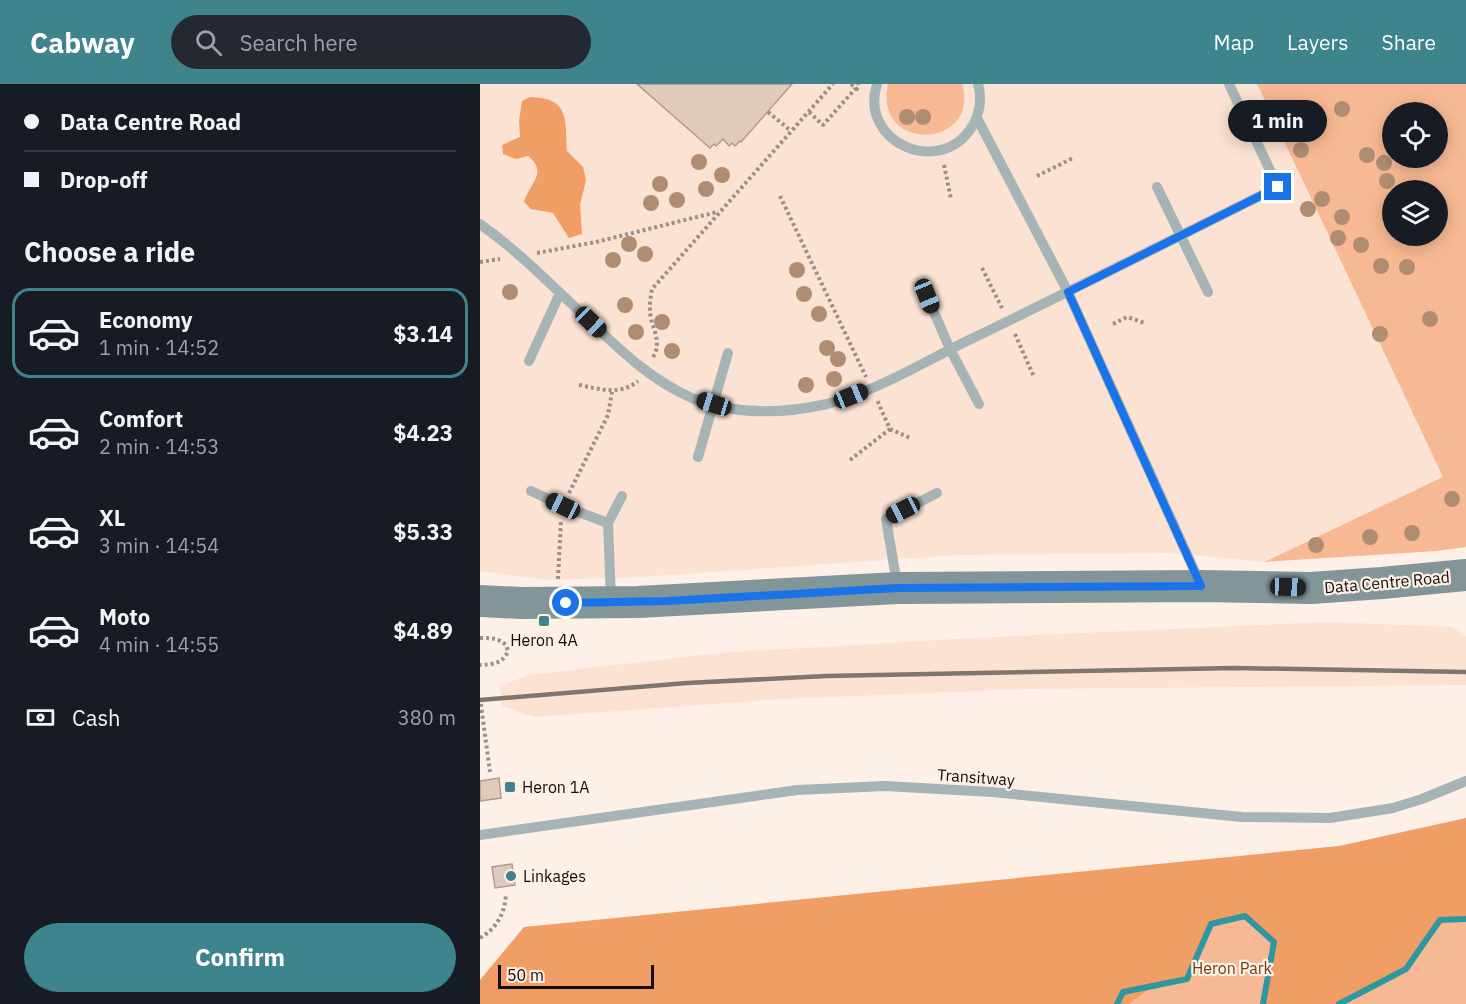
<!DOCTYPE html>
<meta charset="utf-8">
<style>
body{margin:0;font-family:"IBM Plex Sans",sans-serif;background:#242831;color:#f1f3f6;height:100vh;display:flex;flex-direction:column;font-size:22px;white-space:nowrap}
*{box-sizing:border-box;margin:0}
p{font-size:20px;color:#9ea1a6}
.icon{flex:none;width:33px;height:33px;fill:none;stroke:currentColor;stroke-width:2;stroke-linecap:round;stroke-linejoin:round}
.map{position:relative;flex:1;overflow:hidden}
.drawer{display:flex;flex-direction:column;background:#171b24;width:480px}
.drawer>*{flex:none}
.banner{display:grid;align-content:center;height:132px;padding:0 24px;background:#171b24}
.tools{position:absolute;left:902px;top:18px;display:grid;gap:12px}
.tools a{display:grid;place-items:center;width:66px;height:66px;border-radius:50%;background:#171b24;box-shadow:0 3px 15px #0003;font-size:30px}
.scale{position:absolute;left:18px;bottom:15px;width:156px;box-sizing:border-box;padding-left:6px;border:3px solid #130c07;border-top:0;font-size:16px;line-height:21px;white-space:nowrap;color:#130c07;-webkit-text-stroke:4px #fef0e7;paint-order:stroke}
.end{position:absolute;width:27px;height:27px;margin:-14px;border:8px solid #1a73e8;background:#fff;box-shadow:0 0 0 3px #fff}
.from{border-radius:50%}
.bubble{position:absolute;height:42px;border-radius:21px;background:#171b24;box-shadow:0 3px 15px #0003;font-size:20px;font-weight:800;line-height:42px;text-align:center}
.car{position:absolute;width:18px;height:36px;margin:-18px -9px;border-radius:8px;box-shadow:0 0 4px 2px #0007;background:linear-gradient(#222 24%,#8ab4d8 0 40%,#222 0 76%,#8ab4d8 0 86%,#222 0)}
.banner b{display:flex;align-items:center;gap:21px;height:57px;font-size:22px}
.banner b+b{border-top:2px solid #363941}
.banner i{width:15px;height:15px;background:#f1f3f6}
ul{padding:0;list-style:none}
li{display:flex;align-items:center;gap:18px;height:90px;margin:0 12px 9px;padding:0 12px;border:3px solid transparent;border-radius:18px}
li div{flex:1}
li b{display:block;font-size:22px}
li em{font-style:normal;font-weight:800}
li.on{border-color:#3d848c}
li>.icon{width:54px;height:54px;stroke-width:1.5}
h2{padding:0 24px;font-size:27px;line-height:72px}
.pay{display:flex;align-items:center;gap:15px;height:66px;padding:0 24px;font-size:22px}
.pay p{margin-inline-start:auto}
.primary-button{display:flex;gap:12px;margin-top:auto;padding:12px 24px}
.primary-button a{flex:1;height:69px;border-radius:36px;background:#3d848c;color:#fff;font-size:24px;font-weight:800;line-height:69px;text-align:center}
header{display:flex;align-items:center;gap:36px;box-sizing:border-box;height:84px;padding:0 30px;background:#3d848c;color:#fff}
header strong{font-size:28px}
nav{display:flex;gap:33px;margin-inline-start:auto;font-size:21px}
.search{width:420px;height:54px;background:#242831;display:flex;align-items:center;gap:15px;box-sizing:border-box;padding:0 21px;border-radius:33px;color:#9ea1a6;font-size:22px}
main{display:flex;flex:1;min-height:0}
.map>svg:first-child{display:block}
.built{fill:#fbe2d3}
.green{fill:#f7b993;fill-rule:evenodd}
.forest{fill:#f19d66}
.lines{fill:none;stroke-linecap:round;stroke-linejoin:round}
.stream{stroke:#2f97a0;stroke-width:6}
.building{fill:#e1cabc;stroke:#b19b8e;stroke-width:1.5}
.path{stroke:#9b9088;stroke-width:4;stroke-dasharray:3 3;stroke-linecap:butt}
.lane{stroke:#a7b4b5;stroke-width:10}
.secondary{stroke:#829598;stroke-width:32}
.rail{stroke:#80766f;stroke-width:4.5}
.tree{fill:#b08c72}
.route{stroke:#1a73e8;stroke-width:8}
.poi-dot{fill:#3d848c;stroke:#fef0e7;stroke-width:2}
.labels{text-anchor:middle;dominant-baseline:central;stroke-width:4.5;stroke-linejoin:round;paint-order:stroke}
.street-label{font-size:16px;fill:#130c07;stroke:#fef0e7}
.poi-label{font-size:16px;fill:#130c07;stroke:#fef0e7;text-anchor:start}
.park-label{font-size:16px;fill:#713b12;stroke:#fef0e7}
</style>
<header>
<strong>Cabway</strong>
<div class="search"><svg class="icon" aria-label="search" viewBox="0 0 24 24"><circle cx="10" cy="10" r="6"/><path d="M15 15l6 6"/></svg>Search here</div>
<nav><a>Map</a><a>Layers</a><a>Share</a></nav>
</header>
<main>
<section class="drawer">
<div class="banner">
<b><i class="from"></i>Data Centre Road</b>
<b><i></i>Drop-off</b>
</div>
<h2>Choose a ride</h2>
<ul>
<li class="on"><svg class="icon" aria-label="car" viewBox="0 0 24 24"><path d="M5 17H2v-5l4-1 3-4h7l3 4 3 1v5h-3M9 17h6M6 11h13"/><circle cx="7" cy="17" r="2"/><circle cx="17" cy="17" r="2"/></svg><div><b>Economy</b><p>1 min · 14:52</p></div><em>$3.14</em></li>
<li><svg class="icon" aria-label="car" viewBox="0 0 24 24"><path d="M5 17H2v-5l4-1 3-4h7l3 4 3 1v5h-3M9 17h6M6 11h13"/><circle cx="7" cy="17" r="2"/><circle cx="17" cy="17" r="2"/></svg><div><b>Comfort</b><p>2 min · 14:53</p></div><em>$4.23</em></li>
<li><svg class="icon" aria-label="car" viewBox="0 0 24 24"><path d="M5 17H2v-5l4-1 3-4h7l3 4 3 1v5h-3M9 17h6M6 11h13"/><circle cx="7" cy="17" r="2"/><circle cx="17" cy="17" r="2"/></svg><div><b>XL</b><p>3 min · 14:54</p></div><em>$5.33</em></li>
<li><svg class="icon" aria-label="car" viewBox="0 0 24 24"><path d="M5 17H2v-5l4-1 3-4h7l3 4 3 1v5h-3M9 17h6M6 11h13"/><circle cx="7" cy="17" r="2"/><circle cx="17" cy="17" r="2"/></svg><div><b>Moto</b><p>4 min · 14:55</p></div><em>$4.89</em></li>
</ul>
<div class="pay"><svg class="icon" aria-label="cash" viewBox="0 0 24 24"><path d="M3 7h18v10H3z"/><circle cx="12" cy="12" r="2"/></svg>Cash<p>380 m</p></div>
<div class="primary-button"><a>Confirm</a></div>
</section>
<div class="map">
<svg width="986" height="920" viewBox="0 0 986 920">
<rect width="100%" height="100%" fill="#fef0e7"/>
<path class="built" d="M0,0H777L963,393L784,478L690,469L478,471L161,493L67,496L0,487Z
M847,538L973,543L986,553V601L547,605L304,615L54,633L22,622L20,602L49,591L239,569L493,554Z"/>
<path class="green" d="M408,0H482C501,65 393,70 408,0Z
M777,0H986V463L957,467L784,478L963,393ZM957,28V74H912V28ZM957,106V152H912V106Z
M765,832L794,858L783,920H649L674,902L707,895L731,840Z
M986,835V920H859L926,885L960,836Z"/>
<path class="forest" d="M50,13C90,14 85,35 87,67L103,83L106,96L100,121L102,150L89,154L73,129L51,125L44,118C49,100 69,89 48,72L36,75L23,70L22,61L40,53L39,37L42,17Z
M986,734V835L960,837L926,885L859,920H783L793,859L765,832L731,840L707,895L674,902L649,920H0V896L44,843L859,762Z"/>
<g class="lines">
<path class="stream" d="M637,920L643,908L707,895L731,840L765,832L794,858L783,920
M859,920L926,885L960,836L986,835"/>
</g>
<path class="building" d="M157,0H312L261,58L260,57L255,62L252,59L249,62L243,55L236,62L234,60L230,64Z
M19,694L21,714L0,717V697Z
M32,780L35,801L15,804L12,783Z"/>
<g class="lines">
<path class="path" d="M371,0L377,5L378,0
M288,28L311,47
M329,28L343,41L376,4
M464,81L471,115
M557,92L593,74
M300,112L386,293
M57,169L116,158L237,128
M0,178L20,175
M502,184L522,224
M633,240L647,233L665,239
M535,250L554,293
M173,273C181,261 175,248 171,235C169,224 170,215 172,205L353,0
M99,301C121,305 139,312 158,297
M410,345L430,354
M370,376L410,345L397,316
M89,409L128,331L132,308
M78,495L81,436
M0,554C11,554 18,554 26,561L28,567C23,580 13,580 0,581
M0,614L10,688
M0,854C17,844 25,829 26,810"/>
<path class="lane" d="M397,0C378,59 462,95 493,41C500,28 502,14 498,0
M497,34L588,208L720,499
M677,103L728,208
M0,140C41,169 76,206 113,240C143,269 173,297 212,314C255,331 303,330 347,320C397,307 444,278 489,256C593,206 695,154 798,103L749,0
M447,212L470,265L499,320
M49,277L80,209
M218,373L248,269
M51,407L83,422L128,439
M417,500L406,435L457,409
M131,515L128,439L142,412
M0,751L317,706L405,702L512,708L762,733L850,734L913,724L942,715L986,697"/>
<path class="secondary" d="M0,517L42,519L158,518L418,504L721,502L831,504L902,499L986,491"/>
<path class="rail" d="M0,616L207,599L346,592L755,584L986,588"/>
</g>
<g class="tree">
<circle cx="862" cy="25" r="8"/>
<circle cx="427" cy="33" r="8"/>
<circle cx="443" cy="33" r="8"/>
<circle cx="821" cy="66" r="8"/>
<circle cx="887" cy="71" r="8"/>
<circle cx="219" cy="78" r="8"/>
<circle cx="904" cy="79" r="8"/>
<circle cx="242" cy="91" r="8"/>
<circle cx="907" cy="97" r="8"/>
<circle cx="180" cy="100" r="8"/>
<circle cx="226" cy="105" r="8"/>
<circle cx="842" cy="115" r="8"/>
<circle cx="197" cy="116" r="8"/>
<circle cx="171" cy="119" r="8"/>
<circle cx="828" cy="125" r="8"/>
<circle cx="862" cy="133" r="8"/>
<circle cx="858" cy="154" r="8"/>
<circle cx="149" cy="160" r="8"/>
<circle cx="881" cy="161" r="8"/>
<circle cx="165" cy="170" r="8"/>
<circle cx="133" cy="176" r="8"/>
<circle cx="901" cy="182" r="8"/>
<circle cx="927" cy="183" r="8"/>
<circle cx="317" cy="186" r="8"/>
<circle cx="30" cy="208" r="8"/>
<circle cx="324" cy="210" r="8"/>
<circle cx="145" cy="221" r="8"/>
<circle cx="339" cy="230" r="8"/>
<circle cx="950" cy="235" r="8"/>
<circle cx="182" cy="238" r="8"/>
<circle cx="156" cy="248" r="8"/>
<circle cx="900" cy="250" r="8"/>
<circle cx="347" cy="264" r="8"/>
<circle cx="192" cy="267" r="8"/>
<circle cx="358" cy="275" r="8"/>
<circle cx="354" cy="295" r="8"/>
<circle cx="326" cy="301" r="8"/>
<circle cx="972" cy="415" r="8"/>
<circle cx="932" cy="449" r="8"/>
<circle cx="890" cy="453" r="8"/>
<circle cx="836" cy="461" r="8"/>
</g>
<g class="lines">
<path class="route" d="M86,519L187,517L418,504L721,502L588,208L798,103"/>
</g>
<g class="poi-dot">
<rect x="58" y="531" width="12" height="12" rx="3"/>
<rect x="24" y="697" width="12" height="12" rx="3"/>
<circle cx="31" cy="792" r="6"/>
</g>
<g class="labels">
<g class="street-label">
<text transform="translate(907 498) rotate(-5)">Data Centre Road</text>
<text transform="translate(496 693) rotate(4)">Transitway</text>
</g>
<g class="poi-label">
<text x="64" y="556" text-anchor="middle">Heron 4A</text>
<text x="42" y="703">Heron 1A</text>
<text x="43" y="792">Linkages</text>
</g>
<g class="park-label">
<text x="752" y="884">Heron Park</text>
</g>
</g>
</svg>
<div class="tools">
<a><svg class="icon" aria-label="locate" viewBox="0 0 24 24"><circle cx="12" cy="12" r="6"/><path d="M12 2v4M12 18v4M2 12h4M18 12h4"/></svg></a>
<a><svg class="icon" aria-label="layers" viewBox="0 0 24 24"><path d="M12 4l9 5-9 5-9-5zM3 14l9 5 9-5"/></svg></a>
</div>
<div class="scale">50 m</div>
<i class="end from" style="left:86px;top:519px"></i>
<i class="end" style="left:798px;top:103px"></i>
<div class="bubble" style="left:748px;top:16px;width:99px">1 min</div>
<i class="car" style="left:447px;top:212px;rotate:158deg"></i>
<i class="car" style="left:111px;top:238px;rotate:134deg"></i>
<i class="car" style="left:371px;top:312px;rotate:68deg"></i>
<i class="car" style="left:234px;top:320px;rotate:287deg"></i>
<i class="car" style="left:83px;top:422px;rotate:295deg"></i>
<i class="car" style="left:423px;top:426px;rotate:243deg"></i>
<i class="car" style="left:808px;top:503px;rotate:92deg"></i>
</div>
</main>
